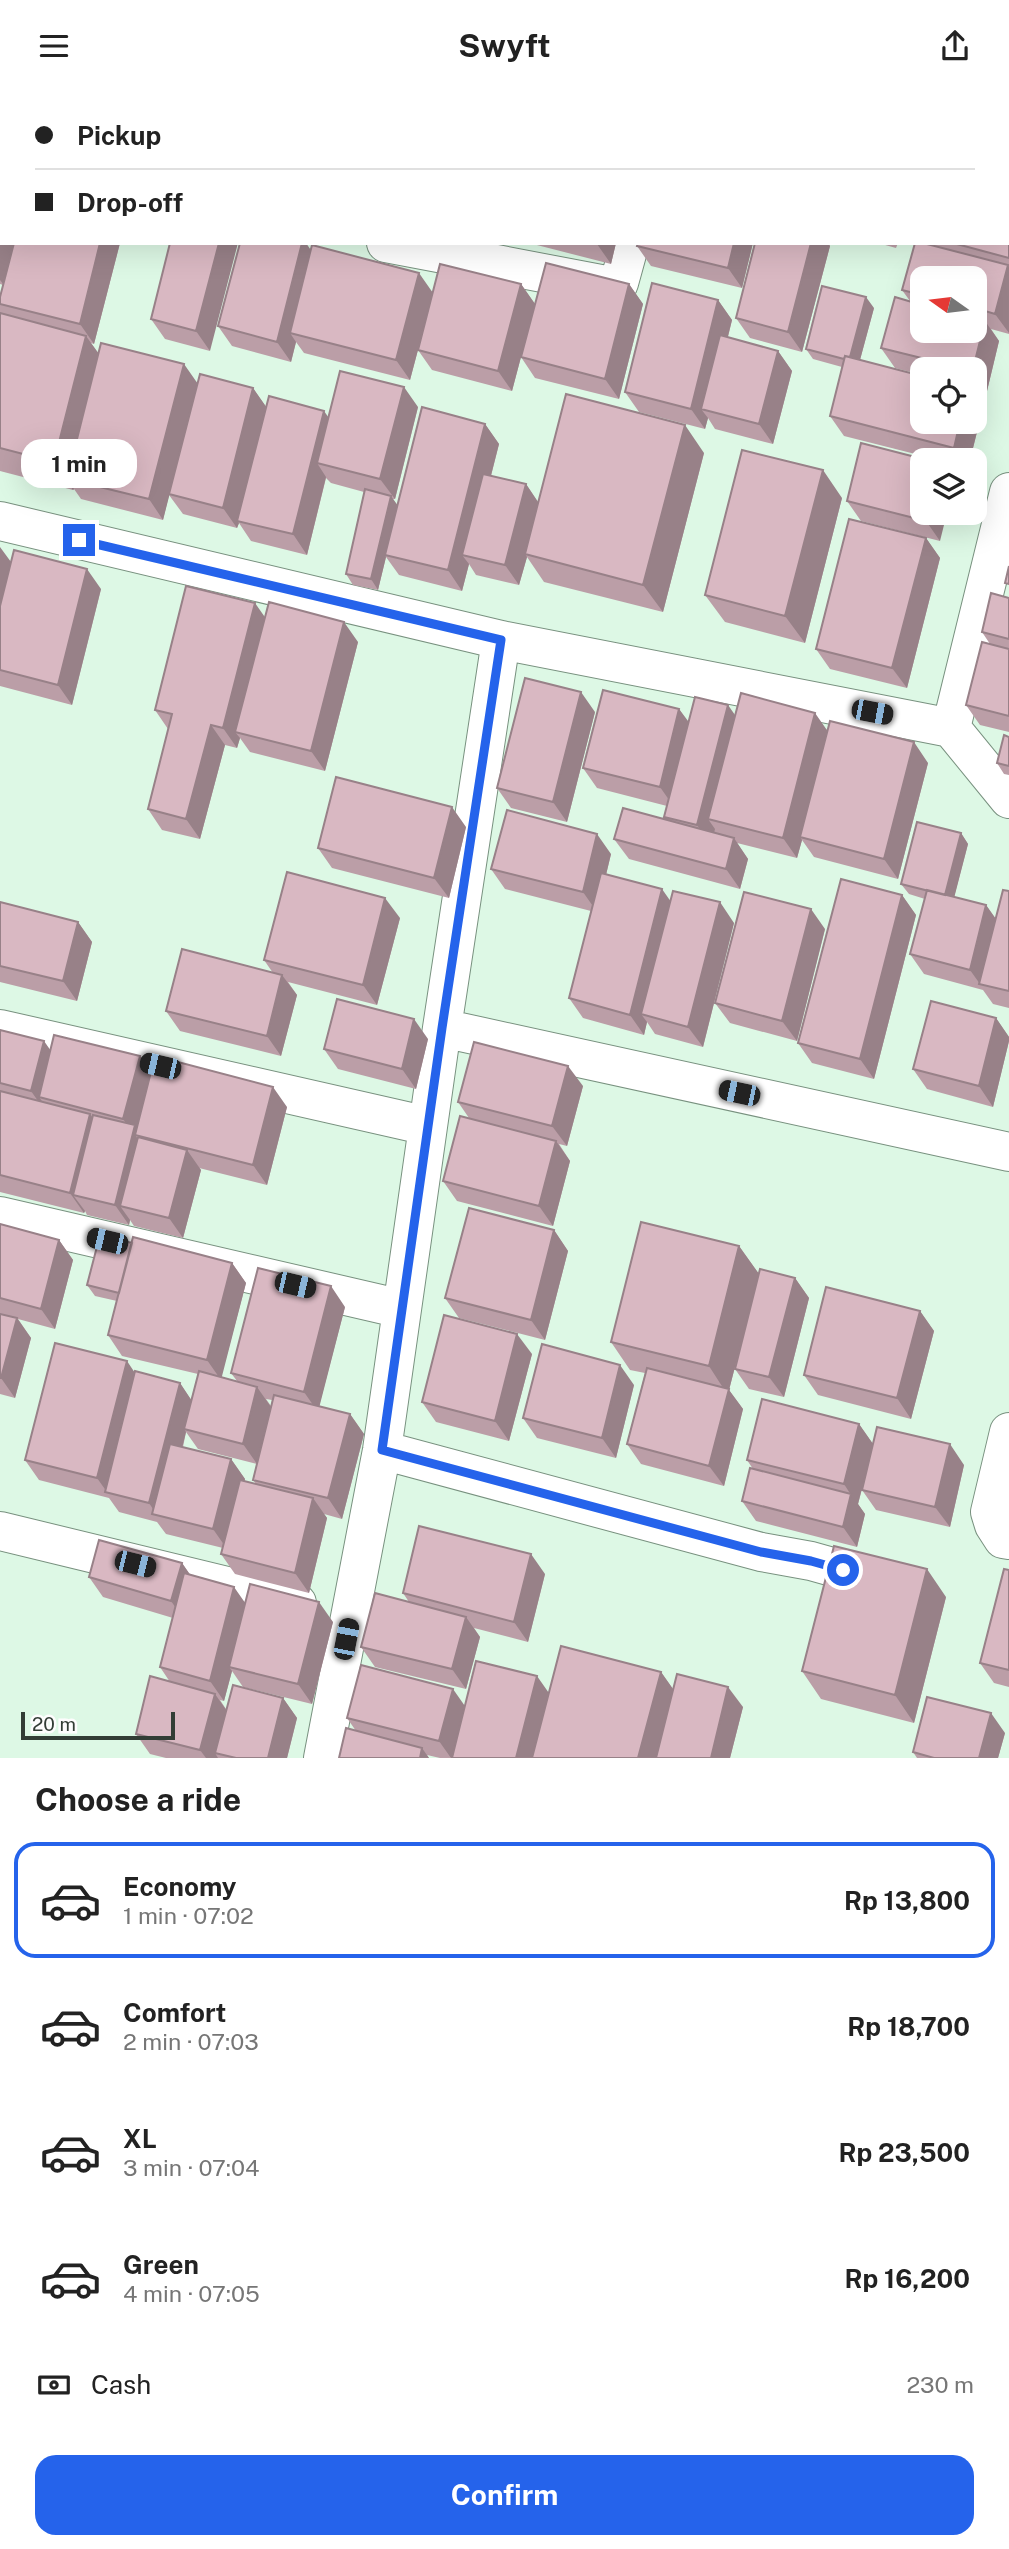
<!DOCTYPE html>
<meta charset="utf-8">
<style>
body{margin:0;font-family:"Public Sans",sans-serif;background:#f6f6f6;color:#222;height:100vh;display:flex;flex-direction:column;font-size:26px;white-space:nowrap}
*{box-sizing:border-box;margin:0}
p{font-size:23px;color:#767676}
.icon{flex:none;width:38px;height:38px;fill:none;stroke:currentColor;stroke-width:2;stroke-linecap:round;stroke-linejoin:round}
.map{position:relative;height:1667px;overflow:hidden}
.side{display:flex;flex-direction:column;background:#fff;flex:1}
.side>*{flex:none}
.hud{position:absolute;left:0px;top:0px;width:1010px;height:154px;box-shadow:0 7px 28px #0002;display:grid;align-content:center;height:154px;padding:0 35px;background:#fff}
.needle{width:46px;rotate:284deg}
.fabs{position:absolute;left:910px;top:175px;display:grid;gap:14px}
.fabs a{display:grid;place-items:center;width:77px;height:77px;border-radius:14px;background:#fff;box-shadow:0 7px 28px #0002;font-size:35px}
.scale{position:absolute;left:21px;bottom:18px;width:154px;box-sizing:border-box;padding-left:7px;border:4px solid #323d35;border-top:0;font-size:19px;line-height:24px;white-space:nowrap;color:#323d35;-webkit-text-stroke:5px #fdfdfd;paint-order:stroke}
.end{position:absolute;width:32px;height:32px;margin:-16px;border:9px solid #2563eb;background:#fff;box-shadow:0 0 0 4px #fff}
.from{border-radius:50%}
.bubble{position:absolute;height:49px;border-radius:21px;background:#fff;box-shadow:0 7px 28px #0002;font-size:23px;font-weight:700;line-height:49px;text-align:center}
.car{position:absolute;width:21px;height:42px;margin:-21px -10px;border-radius:9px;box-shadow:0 0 5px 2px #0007;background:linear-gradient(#222 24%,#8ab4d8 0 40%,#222 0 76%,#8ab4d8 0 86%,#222 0)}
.hud b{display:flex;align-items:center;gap:24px;height:66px;font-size:26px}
.hud b+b{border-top:2px solid #e0e0e0}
.hud i{width:18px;height:18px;background:#222}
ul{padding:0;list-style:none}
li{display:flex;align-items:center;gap:21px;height:116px;margin:0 14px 10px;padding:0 21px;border:4px solid transparent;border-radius:21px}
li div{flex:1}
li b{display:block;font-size:26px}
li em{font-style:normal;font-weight:700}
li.selected{border-color:#2563eb}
li>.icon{width:63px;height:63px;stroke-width:1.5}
h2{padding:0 35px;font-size:32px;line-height:84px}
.pay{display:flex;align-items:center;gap:18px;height:77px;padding:0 35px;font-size:26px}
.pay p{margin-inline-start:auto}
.cta{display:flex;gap:14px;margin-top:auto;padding:14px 35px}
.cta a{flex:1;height:80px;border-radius:21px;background:#2563eb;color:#fff;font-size:28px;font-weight:700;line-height:80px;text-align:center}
header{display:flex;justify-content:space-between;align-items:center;height:91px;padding:0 35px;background:#fff;font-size:32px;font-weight:700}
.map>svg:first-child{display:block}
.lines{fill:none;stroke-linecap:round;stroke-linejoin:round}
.minor-casing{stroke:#78917f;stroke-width:40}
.minor{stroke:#fff;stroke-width:38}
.wall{fill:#bb9ea7;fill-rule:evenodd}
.shaded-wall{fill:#988188}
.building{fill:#d9b8c2;stroke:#988188;stroke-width:2}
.route{stroke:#2563eb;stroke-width:9}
</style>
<header><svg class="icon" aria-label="menu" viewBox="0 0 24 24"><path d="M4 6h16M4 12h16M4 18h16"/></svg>Swyft<svg class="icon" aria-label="share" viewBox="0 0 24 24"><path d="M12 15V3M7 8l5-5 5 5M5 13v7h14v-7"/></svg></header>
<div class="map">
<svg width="1009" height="1667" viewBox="0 0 1009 1667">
<rect width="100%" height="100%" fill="#ddf8e5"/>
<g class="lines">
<g class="minor-casing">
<path id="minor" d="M387,2L388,0
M676,2V0
M0,69L2,70
M386,152L611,195L619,192L630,152
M0,430L501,549
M951,637L1009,708
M442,937L1009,1061
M0,938L428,1035
M0,1125L402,1218
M1009,1341L990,1421L994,1434L1003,1448L1009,1449
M382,1359L761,1461L811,1470L843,1479
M0,1440L297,1512
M323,1667L382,1359L442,937L501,549L951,637L1009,401"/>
</g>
<use href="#minor" class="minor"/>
</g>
<path class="wall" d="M0,0L2,2V51L0,50Z
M542,0H655V2H543Z
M691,0H893L895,2H692Z
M986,0H1009V6H1008V2H993Z
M1008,9L1009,10V243L991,238L999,250L987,300L975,297V278H922V284L895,277L881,257L910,210L902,199L915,152H1008ZM922,187H975V240H922Z
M0,90L2,152H120L94,253L91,252L99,263L197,292L253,297L266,316L328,326L418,316L395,408H393L397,414L485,333L499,353L491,385L526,393L538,411L704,362L663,521L544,491L527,466L519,494L476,484L469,473L462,500L399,484L386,466L378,499L353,494L346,483L364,401L331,392L326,387L307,464L251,450L239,432L237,437L183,423L169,404L163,429L81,408L74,398L73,399L0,380V206L3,194L0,193Z
M170,152L210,260L165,248L151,228Z
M529,152H616L611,173Z
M753,152L742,197L651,175L637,155Z
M755,152H828L830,155L802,261L750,247L736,227Z
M878,152H898L896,157Z
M311,159L432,201L521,193L535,213L629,193L643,213L619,308L535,287L521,266L512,300L432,279L418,259L410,289L304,262L296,251L291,271L232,255L218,235Z
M718,209L732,229L728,246L778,260L792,280L773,353L715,338L708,327L705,338L639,321L625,301Z
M874,217L860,269L975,331V305L983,317L970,369H939L844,345L830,325L842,276L813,268L806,258Z
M927,369L940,450L861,430L847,410Z
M842,407L805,552L725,531L705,504Z
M926,447L940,467L907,597L830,578L816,558Z
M101,498L72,614L0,595V515Z
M1009,507V641L980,634L966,614L990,553L982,541Z
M265,526L358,551L325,680L250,661L240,647L237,657L225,654L200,748L162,739L148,718L168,638L155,619Z
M679,618L688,631L735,624L828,639L928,672L898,788L814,766L802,749L797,767L737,752L748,768L740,798L629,768L614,748L666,729L664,726L667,715L597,697L583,677Z
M595,621L567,731L511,717L497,697Z
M1009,646V684L1004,683L997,672Z
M466,736L449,807L332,777L318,757Z
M961,742L968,753L954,806L986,814L996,828L1009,800V917L993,913L983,899L924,883L910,863L925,808L909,803L901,793Z
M611,763L606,784L670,810L734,832L703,956L655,943L647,931L644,944L583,927L569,907L591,820L505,798L491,778Z
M902,804L916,824L874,988L812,972L798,952Z
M0,811L78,831L92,851L77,910L0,891Z
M400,827L377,914L288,891L297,904L281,965L180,940L166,920L273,882L264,869Z
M825,838L797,950L730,932L715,912Z
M996,927L1009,946V950L993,1016L927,998L913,978Z
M0,939L50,959L151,981L287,1016L267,1094L199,1077L201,1079L183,1147L134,1135L130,1129L129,1134L87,1124L85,1120L84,1122L0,1101Z
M428,948L416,998L338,978L324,958Z
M583,995L567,1055L559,1053L570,1070L553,1135L457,1110L443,1090L469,1027L458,1011Z
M0,1133L59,1149L73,1169L55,1238L18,1228L31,1247L15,1307L0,1303Z
M554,1139L568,1160L545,1249L459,1227L445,1207Z
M132,1152L232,1172L246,1192L221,1286L237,1290L231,1282L345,1216L319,1315L350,1323L364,1343L342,1428L324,1423L327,1427L309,1502L235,1483L221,1463L223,1457L166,1443L157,1431L119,1421L109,1407L39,1389L25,1369L135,1282L180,1292L191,1309L198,1283L122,1265L108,1244L117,1210L95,1205L87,1194ZM266,1308L272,1309L271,1315ZM186,1341L198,1358L257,1373L253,1389L256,1393L244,1390L245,1388L231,1368L183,1356Z
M739,1155L759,1183L729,1299L743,1318L724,1395L641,1373L627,1353L645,1282L630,1279L611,1251Z
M795,1187L809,1207L784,1306L749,1298L735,1278Z
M920,1220L934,1240L911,1328L818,1304L804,1284Z
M532,1263L509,1350L436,1331L422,1311Z
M634,1294L616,1367L537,1347L523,1327Z
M859,1333L873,1353L964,1374L950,1436L876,1419L862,1399L868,1376L858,1413L865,1423L857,1456L756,1430L742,1410L753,1378L747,1369Z
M182,1472L190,1484L245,1511L333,1531L312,1613L243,1596L232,1580L224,1610L220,1609L226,1618L283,1607L297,1627L287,1667H166L150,1663L136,1643L170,1591L160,1576L173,1527L103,1506L89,1486Z
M1009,1479V1596L994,1592L980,1572Z
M545,1483L528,1551L474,1537L480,1546L466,1598L375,1576L361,1556L409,1511L403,1502Z
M946,1506L914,1632L821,1608L802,1580Z
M661,1581L673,1598L743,1616L730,1667H440L427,1664L429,1667H339L356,1640L347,1627L465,1615L549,1602Z
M1005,1642L998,1667H917L913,1661Z"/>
<path class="shaded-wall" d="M37,0H56L55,2H36Z
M111,0H130L129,2H110Z
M209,0H228L227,2H208Z
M285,0H295L296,2H285Z
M514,0H531L532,2H514Z
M636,0H655V2H636Z
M786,0H805V2H786Z
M878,0H893L895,2H878Z
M2,125V152H14L4,194L0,189V132Z
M100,152H120L94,253L80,233Z
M219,152H238L210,260L196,240Z
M302,152H306L317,168L290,242L296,251L291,271L277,251Z
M597,152H616L611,173L597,153Z
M734,152H753L742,197L728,177Z
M811,152H828L830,155L802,261L788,241Z
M1008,174L1009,176V242L995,223Z
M419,182L433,202L410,289L396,269Z
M521,193L535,213L512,300L498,280Z
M629,193L643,213L619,308L605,288Z
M866,206L874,217L857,280L849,269Z
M718,209L732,229L709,320L701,318L708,327L705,338L691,318Z
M985,230L999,250L987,300L975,283V278H973Z
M86,245L106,273L67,388L74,398L73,399L54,371Z
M778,260L792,280L773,353L759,333Z
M184,273L198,293L163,429L149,408Z
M404,296L418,316L395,408L380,388Z
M253,297L267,317L237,430L239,432L237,437L223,417Z
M975,305L983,317L970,369H962L954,357L960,331H975Z
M324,320L338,340L317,372L326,386L307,464L293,443Z
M485,333L499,353L470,466L462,464L469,473L462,500L448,479Z
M685,334L704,362L663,521L643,494Z
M823,379L842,407L805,552L785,525Z
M526,393L540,414L525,463L527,466L519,494L505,474Z
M391,405L398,415L385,464L386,466L378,499L371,488Z
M928,422H947L940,450L926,430Z
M926,447L940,467L907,597L892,577Z
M0,456L11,471L0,514Z
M87,478L101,498L72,614L58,594Z
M255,512L269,532L235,641L240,647L237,657L223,637Z
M344,531L358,551L325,680L311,660Z
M581,601L595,621L567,731L553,711Z
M728,614L742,634L708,728L715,738L711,754L697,734Z
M679,618L694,638L674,716L660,696Z
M815,622L829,642L800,746L802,749L797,767L783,747Z
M211,634L225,654L200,748L186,728Z
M914,651L928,672L898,788L884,768Z
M452,716L466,736L449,807L434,787Z
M961,742L968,753L952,815L944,804Z
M597,743L611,763L597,821L583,801Z
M734,747L748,768L740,798L726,778Z
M662,798L676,818L641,923L647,931L644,944L630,924Z
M902,804L916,824L874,988L860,968Z
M385,807L400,827L377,914L363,894Z
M720,811L734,832L703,956L688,936Z
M986,814L1000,834L980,893L970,879Z
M811,818L825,838L797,950L782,930Z
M78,831L92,851L77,910L63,890Z
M282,884L297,904L281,965L267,945Z
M996,927L1009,946V950L993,1016L979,995Z
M414,928L428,948L416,998L402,978Z
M44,950L58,970L39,1006L46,1016L45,1020L31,1000Z
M140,965L154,985L135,1044L147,1061L120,1115L130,1129L129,1134L115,1114L133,1042L123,1028Z
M568,975L583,995L567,1055L552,1035Z
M273,996L287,1016L267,1094L253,1074Z
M90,1023L104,1043L73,1104L85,1120L84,1122L70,1102Z
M556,1050L570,1070L553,1135L539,1115Z
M187,1059L201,1079L183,1147L169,1127Z
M554,1139L568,1160L545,1249L531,1229Z
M59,1149L73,1169L55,1238L41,1218Z
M739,1155L759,1183L729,1299L743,1318L724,1395L709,1375L727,1303L709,1275Z
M232,1172L246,1192L221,1289L207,1269Z
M795,1187L809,1207L784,1306L769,1286Z
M331,1195L345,1216L318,1321L304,1301Z
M920,1220L934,1240L911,1328L897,1307Z
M17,1227L31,1247L15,1307L1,1287Z
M517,1243L532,1263L509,1350L495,1330Z
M127,1270L141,1291L107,1401L97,1387Z
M620,1274L634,1294L616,1367L602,1347Z
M180,1292L194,1313L184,1338L186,1341L165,1426L157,1424L149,1412Z
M257,1296L271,1316L257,1373L243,1353Z
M350,1323L364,1343L342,1428L328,1407Z
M859,1333L873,1353L858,1413L865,1423L857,1456L843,1436L851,1404L844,1393Z
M950,1353L964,1374L950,1436L935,1416Z
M231,1368L245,1388L227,1458L213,1438Z
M313,1407L327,1427L309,1502L295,1482Z
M531,1463L545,1483L528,1551L514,1531Z
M182,1472L196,1492L185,1530L171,1510Z
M927,1478L946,1506L914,1632L895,1604Z
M234,1496L248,1516L229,1576L232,1580L224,1610L210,1590Z
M319,1511L333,1531L312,1613L298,1593Z
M466,1526L480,1546L466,1598L452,1578Z
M661,1581L680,1608L665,1667H638Z
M537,1585L551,1605L535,1667H516Z
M728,1596L743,1616L730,1667H711Z
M453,1598L467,1618L454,1667H451L439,1650Z
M215,1603L229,1623L215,1662L218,1667H206L200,1659Z
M283,1607L297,1627L287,1667H268Z
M991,1622L1005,1642L998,1667H979Z
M422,1657L429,1667H420Z"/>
<path class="building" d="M0,0H37L36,2H2V34H0Z
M47,0H111L110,2H47Z
M127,0H209L208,2H127Z
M219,0H285V2H218Z
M305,0H350V2H305Z
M395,0H514V2H395Z
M550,0H636V2H557Z
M720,0H786V2H726Z
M802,0H878V2H801Z
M916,0H972L978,2H915Z
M1008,9L1009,10V77H1008Z
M0,90L2,91V125L0,132Z
M1008,92H1009V167L953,152H1008Z
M14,152H100L80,233L0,213V206Z
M170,152H219L196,240L151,228Z
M240,152H302L277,251L218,235Z
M638,152H734L728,177L637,155Z
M755,152H811L788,241L736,227Z
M915,152H923L1008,174L995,223L975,217V187H922V204L902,199Z
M312,154L419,182L396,269L290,242Z
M546,172L629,193L605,288L521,266Z
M440,173L521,193L498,280L418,259Z
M652,192L718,209L691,318L625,301Z
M822,195L866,206L850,266L845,265L844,268L806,258Z
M895,206L922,214V240H975V227L985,230L973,278H966L881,257Z
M0,222L86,245L54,371L0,357Z
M720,244L778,260L759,333L701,318Z
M101,252L184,273L149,408L67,388Z
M845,265L922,285V331H960L954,357L830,325Z
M340,280L404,296L380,388L317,372Z
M200,283L253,297L223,417L169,403Z
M566,303L685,334L643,494L525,463Z
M269,305L324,320L293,443L237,430Z
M422,316L485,333L448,479L385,464Z
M861,352L927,369H922V422H928L926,430L847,410Z
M742,359L823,379L785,525L705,504Z
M483,383L526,393L505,474L462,464Z
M365,398L391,405L371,488L346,483Z
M849,428L926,447L892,577L816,558Z
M14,459L87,478L58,594L0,579V515Z
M1009,475V493L1005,492Z
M186,495L255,512L223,637L211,634L186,728L148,718L172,623L155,619Z
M991,502L1009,507V548L982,541Z
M269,511L344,531L311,660L235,641Z
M982,551L1009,558V625L966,614Z
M525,587L581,601L553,711L497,697Z
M603,599L679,618L660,696L583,677Z
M741,602L815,622L783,747L708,728Z
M695,606L728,614L697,734L664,726Z
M830,630L914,651L884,768L800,746Z
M1004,644L1009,646V675L997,672Z
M336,686L452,716L434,787L318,757Z
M623,717L734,747L726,778L614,748Z
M507,719L597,743L583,801L491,778Z
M917,731L961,742L945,804L901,793Z
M287,781L385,807L363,894L264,869Z
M601,782L662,798L630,924L569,907Z
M841,788L902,804L860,968L798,952Z
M927,799L986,814L970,879L910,863Z
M1003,799L1009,800V900L979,893Z
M673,800L720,811L688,936L641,923Z
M744,801L811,818L782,930L715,912Z
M0,811L78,831L63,890L0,875Z
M182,858L282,884L267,945L166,920Z
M337,908L414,928L402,978L324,958Z
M931,910L996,927L979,995L913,978Z
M0,939L44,950L31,1000L0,992Z
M54,944L140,965L123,1028L39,1006Z
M474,951L568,975L552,1035L458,1011Z
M155,965L273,996L253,1074L135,1044Z
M0,1000L90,1023L70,1102L0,1084Z
M93,1024L135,1034L115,1114L73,1104Z
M460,1025L556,1050L539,1115L443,1090Z
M138,1046L187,1059L169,1127L120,1115Z
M469,1117L554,1139L531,1229L445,1207Z
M641,1131L739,1155L709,1275L611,1251Z
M0,1133L59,1149L41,1218L0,1207Z
M100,1144L132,1152L119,1202L87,1194Z
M133,1146L232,1172L207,1269L108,1244Z
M258,1177L331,1195L304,1301L231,1282Z
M760,1178L795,1187L769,1286L735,1278Z
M826,1196L920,1220L897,1307L804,1284Z
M0,1223L17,1227L1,1287H0Z
M444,1224L517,1243L495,1330L422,1311Z
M55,1252L127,1270L97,1387L25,1369Z
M542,1253L620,1274L602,1347L523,1327Z
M647,1277L729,1298L709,1375L627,1353Z
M135,1280L180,1292L149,1412L105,1401Z
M199,1280L257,1296L243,1353L184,1338Z
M274,1304L350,1323L328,1407L253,1389Z
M762,1308L859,1333L844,1393L747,1369Z
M877,1336L950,1353L935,1416L862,1399Z
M170,1353L231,1368L213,1438L152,1423Z
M750,1377L851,1403L843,1436L742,1410Z
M240,1389L313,1407L295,1482L221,1463Z
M419,1435L531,1463L514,1531L403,1502Z
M99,1449L182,1472L171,1510L89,1486Z
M834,1455L927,1478L895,1604L802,1580Z
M1004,1478L1009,1479V1579L980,1572Z
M184,1482L234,1496L210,1590L160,1576Z
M250,1493L319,1511L298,1593L229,1576Z
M375,1502L466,1526L452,1578L361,1556Z
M561,1555L661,1581L638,1667H532Z
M476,1570L537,1585L516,1667H452Z
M361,1574L453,1598L439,1650L347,1627Z
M677,1583L728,1596L711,1667H656Z
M150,1585L215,1603L200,1659L136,1643Z
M233,1594L283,1607L268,1667H236L215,1662Z
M927,1606L991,1622L979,1667H934L913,1661Z
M346,1637L422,1657L420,1667H339Z"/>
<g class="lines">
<path class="route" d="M79,449L501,549L442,937L382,1359L761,1461L811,1470L843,1479"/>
</g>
</svg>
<div class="fabs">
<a><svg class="needle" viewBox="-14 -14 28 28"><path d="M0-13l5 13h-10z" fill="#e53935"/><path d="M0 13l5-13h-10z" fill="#767676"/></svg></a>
<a><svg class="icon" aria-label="locate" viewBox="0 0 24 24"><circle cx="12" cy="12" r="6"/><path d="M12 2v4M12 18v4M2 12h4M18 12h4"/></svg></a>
<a><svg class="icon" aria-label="layers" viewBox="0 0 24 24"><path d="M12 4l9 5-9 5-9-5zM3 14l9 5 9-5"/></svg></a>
</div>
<div class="scale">20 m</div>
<i class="end from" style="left:843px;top:1479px"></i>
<i class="end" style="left:79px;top:449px"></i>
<div class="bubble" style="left:21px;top:348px;width:116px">1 min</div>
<i class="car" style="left:872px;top:621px;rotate:101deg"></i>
<i class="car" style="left:160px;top:975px;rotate:283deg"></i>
<i class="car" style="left:739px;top:1002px;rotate:282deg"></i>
<i class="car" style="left:107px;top:1150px;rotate:283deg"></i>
<i class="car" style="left:295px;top:1194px;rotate:103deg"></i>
<i class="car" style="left:135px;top:1473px;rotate:104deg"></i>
<i class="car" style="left:346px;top:1548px;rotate:11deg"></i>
<div class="hud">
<b><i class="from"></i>Pickup</b>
<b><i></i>Drop-off</b>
</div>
</div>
<section class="side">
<h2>Choose a ride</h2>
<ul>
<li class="selected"><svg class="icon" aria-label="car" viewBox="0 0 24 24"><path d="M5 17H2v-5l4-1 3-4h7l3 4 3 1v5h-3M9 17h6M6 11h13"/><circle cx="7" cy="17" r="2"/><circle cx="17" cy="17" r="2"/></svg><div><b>Economy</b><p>1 min · 07:02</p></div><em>Rp 13,800</em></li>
<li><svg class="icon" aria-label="car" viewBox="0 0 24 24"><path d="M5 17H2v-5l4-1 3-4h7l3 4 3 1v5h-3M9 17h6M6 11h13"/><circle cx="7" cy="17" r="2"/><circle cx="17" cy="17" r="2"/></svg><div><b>Comfort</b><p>2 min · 07:03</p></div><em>Rp 18,700</em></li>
<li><svg class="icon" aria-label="car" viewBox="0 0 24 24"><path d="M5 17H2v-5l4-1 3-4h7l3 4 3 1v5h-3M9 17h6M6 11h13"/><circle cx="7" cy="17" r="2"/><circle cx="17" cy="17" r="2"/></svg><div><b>XL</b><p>3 min · 07:04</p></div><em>Rp 23,500</em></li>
<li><svg class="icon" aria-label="car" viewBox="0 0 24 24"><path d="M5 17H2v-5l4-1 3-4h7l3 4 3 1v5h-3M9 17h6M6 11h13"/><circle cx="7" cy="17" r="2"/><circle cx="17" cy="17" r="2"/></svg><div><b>Green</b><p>4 min · 07:05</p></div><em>Rp 16,200</em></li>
</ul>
<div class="pay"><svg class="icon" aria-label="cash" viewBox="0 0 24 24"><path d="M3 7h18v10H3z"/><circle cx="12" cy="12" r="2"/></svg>Cash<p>230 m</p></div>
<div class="cta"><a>Confirm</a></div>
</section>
